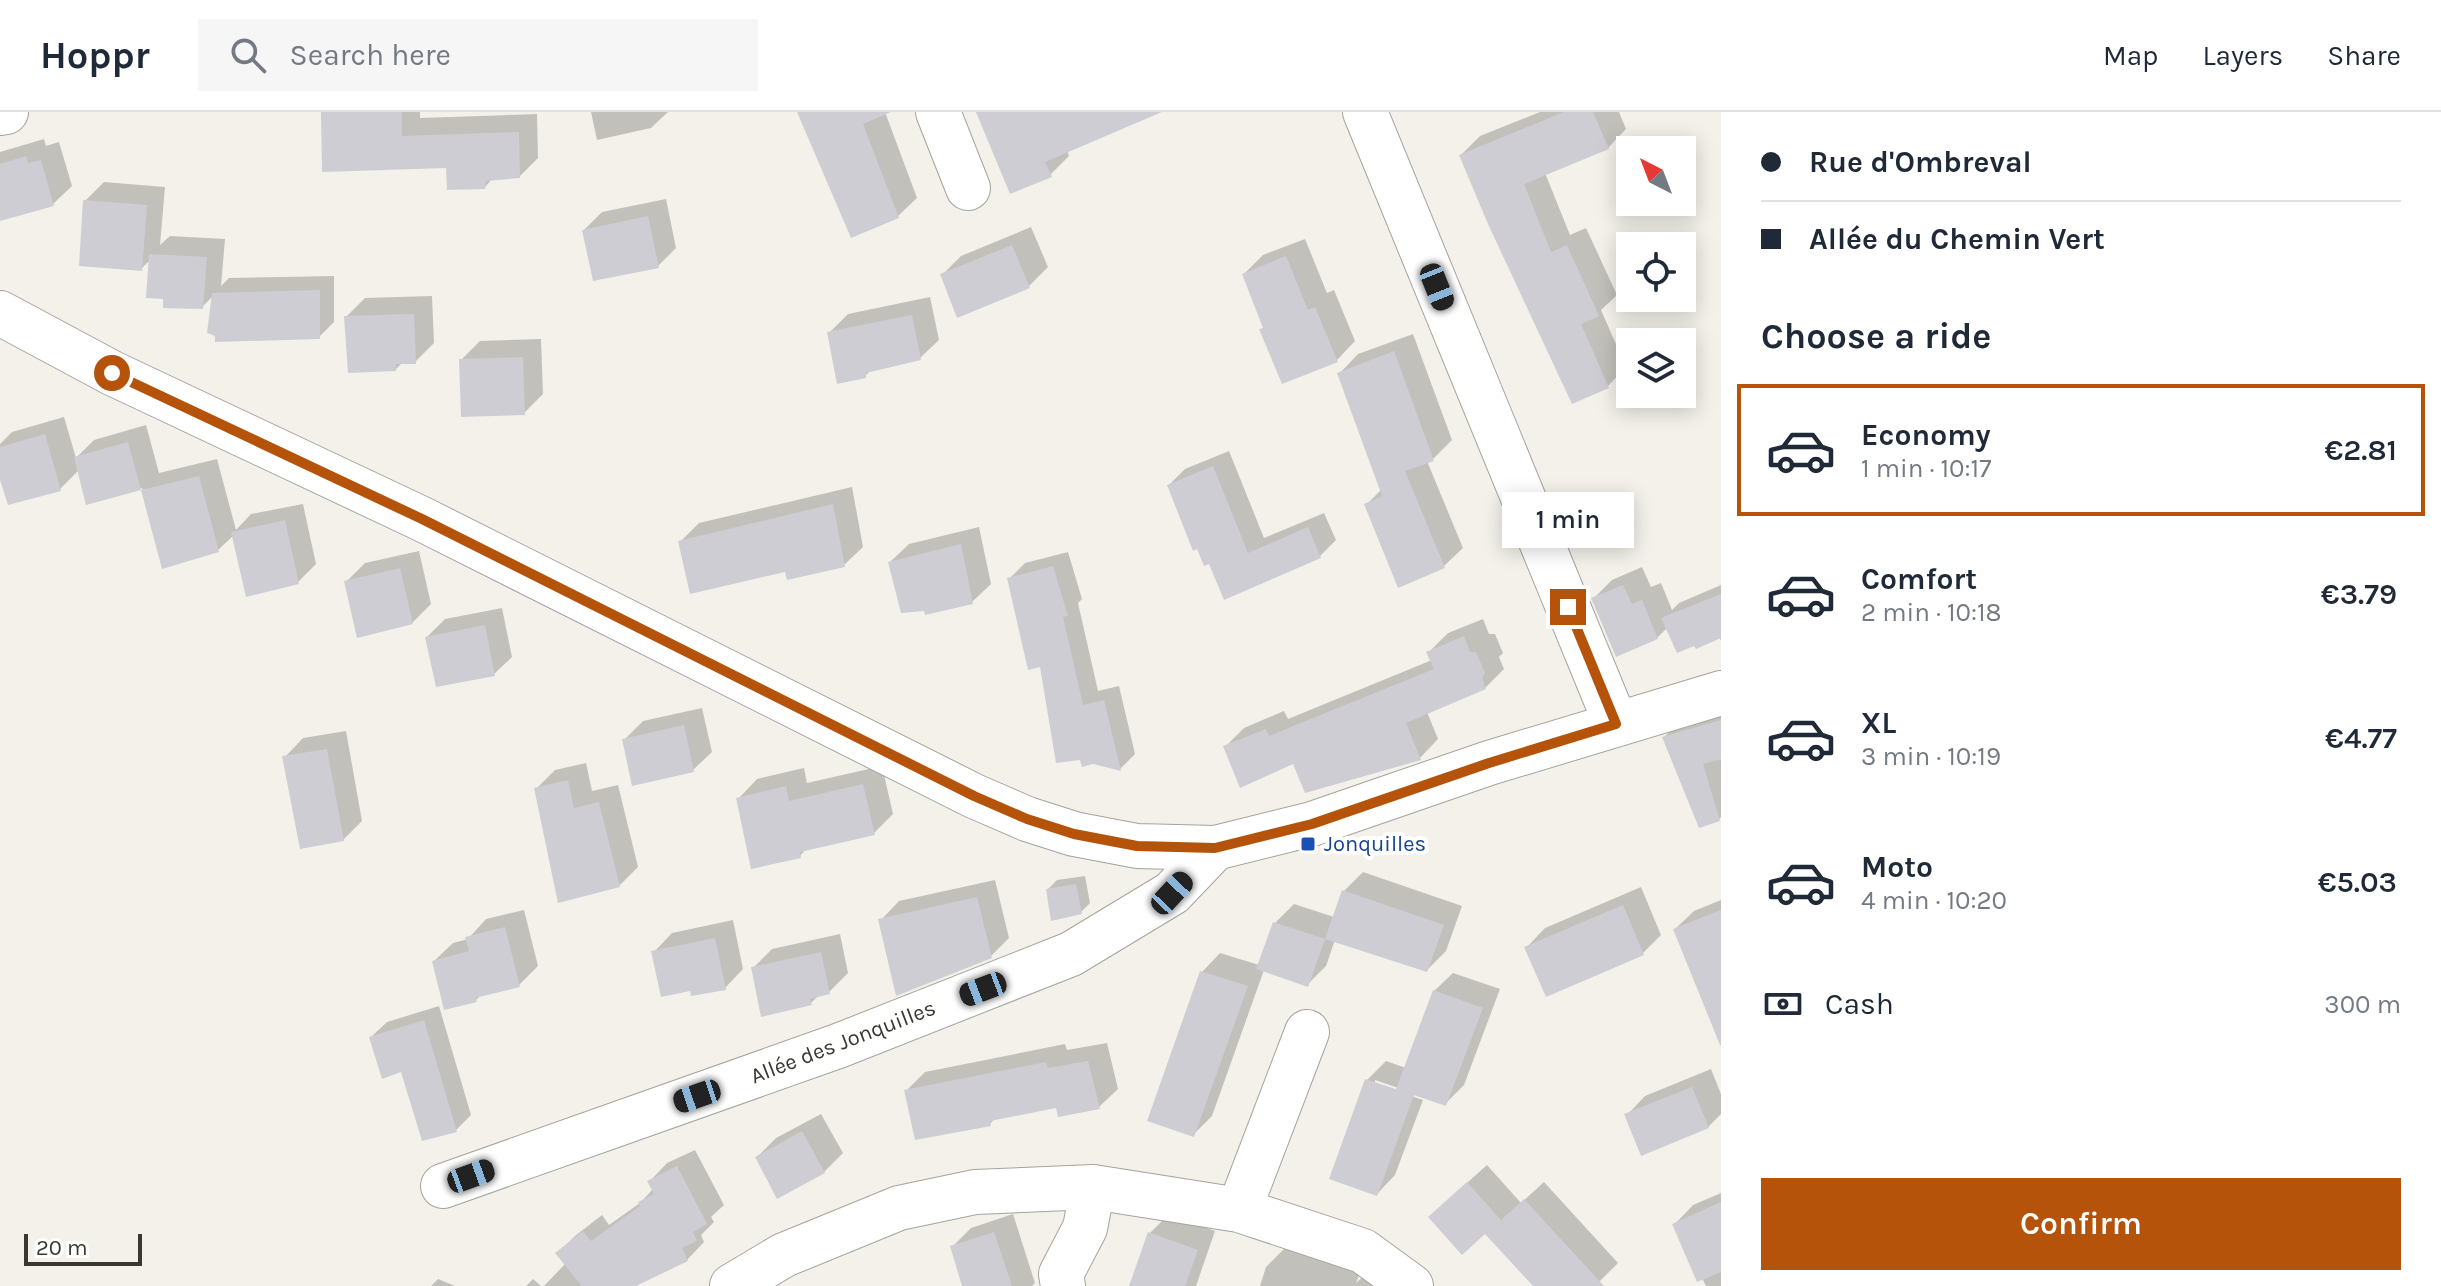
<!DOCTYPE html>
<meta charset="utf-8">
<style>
body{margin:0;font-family:Karla,sans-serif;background:#f6f6f7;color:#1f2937;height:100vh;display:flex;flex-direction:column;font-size:30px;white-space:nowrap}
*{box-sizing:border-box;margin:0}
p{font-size:26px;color:#747a83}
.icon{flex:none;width:44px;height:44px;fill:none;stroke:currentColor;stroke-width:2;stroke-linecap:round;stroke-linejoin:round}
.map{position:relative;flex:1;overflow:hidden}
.drawer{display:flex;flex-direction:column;background:#fff;width:720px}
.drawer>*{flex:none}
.banner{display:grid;align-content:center;height:176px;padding:0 40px;background:#fff}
.needle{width:52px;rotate:318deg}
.fabs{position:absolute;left:1616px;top:24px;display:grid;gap:16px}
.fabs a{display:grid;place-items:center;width:80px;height:80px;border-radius:0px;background:#fff;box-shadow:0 4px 20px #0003;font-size:40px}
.scale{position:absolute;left:24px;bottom:20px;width:118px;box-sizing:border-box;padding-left:8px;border:4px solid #383835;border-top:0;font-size:22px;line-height:28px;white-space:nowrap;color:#383835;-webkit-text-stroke:6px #fffffd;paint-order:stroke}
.end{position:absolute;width:36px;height:36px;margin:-18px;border:10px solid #b45309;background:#fff;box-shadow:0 0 0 4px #fff}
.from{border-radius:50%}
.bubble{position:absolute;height:56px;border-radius:0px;background:#fff;box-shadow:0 4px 20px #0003;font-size:26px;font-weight:600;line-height:56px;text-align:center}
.car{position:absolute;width:24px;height:48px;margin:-24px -12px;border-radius:10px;box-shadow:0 0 6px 2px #0007;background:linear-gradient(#222 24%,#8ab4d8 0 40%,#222 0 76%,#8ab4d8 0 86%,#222 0)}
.banner b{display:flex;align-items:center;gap:28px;height:76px;font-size:30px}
.banner b+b{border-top:2px solid #e0e1e3}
.banner i{width:20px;height:20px;background:#1f2937}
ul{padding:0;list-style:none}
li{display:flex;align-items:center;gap:24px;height:132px;margin:0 16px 12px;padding:0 24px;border:4px solid transparent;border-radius:0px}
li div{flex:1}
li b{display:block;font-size:30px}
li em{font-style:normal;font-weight:600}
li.active{border-color:#b45309}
li>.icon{width:72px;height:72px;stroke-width:1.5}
h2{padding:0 40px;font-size:36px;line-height:96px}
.pay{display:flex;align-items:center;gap:20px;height:88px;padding:0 40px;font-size:30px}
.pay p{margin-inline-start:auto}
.action{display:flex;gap:16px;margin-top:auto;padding:16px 40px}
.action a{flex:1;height:92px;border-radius:0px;background:#b45309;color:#fff;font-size:32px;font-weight:600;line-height:92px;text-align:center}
header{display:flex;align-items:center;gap:48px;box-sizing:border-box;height:112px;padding:0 40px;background:#fff;border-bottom:2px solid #e0e1e3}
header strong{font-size:38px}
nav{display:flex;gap:44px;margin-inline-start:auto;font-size:28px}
.search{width:560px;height:72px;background:#f6f6f7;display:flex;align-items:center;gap:20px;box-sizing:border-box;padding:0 28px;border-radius:0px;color:#747a83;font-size:30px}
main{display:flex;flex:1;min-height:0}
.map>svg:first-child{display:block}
.shadow{fill:#0003}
.building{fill:#cfcdd4}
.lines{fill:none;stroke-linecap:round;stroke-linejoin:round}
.street-casing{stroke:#a4a39c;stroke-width:46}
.street{stroke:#fff;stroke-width:44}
.route{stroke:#b45309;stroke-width:10}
.transit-dot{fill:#1a4fb4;stroke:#fffffd;stroke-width:3}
.labels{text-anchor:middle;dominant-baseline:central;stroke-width:8;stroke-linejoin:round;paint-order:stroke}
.transit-label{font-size:22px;fill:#164399;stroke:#fffffd;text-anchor:start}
.street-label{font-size:22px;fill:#383835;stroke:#fffffd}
</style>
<header>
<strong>Hoppr</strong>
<div class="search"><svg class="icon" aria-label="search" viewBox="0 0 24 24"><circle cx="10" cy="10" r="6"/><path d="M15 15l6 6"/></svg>Search here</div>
<nav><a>Map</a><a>Layers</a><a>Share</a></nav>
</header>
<main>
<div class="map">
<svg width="1721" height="1174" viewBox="0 0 1721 1174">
<rect width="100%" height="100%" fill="#f3f1ea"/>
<path class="shadow" d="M323,0H420V6L537,2L538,46L520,64L493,66L485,75L448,54Z
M591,0H668L651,16L597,28Z
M799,0H885L917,86L898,104Z
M978,0H1145L1067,38L1069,44L1050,63Z
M1540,0H1619L1626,17L1608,36L1545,61L1570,123L1586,116L1617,183L1601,198L1626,255L1608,274L1461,43L1480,24Z
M44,27L46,34L59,30L72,74L53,92L0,107V40Z
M104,70L165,75L160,133L170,124L225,127L221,174L229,166L334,164V210L319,225L213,184L202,195L165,186L150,148L141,157L85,89Z
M666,87L676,136L658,154L584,118L602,100Z
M1031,115L1048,155L1029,174L942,163L961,144Z
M1305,127L1327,181L1334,178L1355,229L1337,248L1265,214L1244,162L1263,143Z
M432,184L434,231L415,250H403L396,257L346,205L365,186Z
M930,185L939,228L920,246L872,257L865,264L829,221L848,202Z
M1413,222L1452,328L1433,347L1427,349L1463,436L1444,454L1366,393L1382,377L1340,261L1358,242Z
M541,227L543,282L524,301L461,248L480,229Z
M64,305L76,346L94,328L146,313L159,361L217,347L236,418L251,402L303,392L316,452L298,470L234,423L218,438L163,455L142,376L87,390L79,358L60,377L0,359V332L12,320Z
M1229,339L1264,426L1324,401L1336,428L1320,444L1210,449L1169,373L1185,357Z
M852,375L863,435L844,453L680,430L699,411Z
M979,415L991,472L972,490L890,450L909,432Z
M419,439L431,492L412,511L346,470L365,451Z
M1068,440L1082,487L1078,491L1098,579L1119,574L1135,642L1120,657L1041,553L1010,466L1025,451Z
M1642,455L1651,475L1661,471L1672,498L1679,491L1721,473V529L1719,525L1668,515L1657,526L1594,486L1612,468Z
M502,496L512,545L494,562L427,525L445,507Z
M1483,507L1489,522H1495L1503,541L1499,545L1504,557L1485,576L1427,600L1438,627L1420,646L1294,650L1225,635L1244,616L1284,599L1288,607L1432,548L1429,540L1448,521Z
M702,596L712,640L693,658L624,628L643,609Z
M1721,597V705L1719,707L1664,625L1681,609Z
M346,619L362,709L343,728L285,645L303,626Z
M586,651L592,679L618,673L638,755L619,774L536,677L555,658Z
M882,654L893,702L874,721L807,736L800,744L739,686L757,667L804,656L807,671Z
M1363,760L1462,794L1446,839L1427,858L1335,828L1326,854L1307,873L1264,858L1212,1004L1193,1023L1202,860L1220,841L1259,853L1275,811L1294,792L1334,805L1344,779Z
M1085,764L1090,791L1081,800L1048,777L1057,768Z
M995,768L1009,826L990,845L881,808L899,789Z
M1641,775L1661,823L1643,841L1527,835L1545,816Z
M1721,788V909L1675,817L1694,799Z
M524,798L538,854L519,873L482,882L476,888L434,849L453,831L468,827L486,807Z
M733,808L743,857L725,876L654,840L672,821Z
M840,822L848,861L829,880L820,882L811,891L753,856L772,837Z
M1453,861L1500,877L1464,973L1445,992L1375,968V972L1423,988L1395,1063L1377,1082L1367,968L1386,949L1406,956L1434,879Z
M439,894L471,1003L456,1018L371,925L387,910Z
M1107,931L1118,977L1099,995L1057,993L996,1005L990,1012L906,979L925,960L1065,932L1067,938Z
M1711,957L1721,982V1002L1708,1015L1627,1003L1645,984Z
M821,1002L843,1041L824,1060L757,1045L776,1026Z
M695,1038L724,1093L711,1105L714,1110L701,1123L704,1130L687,1148L631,1174H544L566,1151L558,1141L575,1124L602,1103L609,1113L640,1091L653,1077L650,1069L667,1051Z
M1487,1053L1521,1091L1544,1070L1618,1151L1595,1174H1536L1486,1119L1450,1086Z
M1721,1081V1174H1706L1675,1112L1693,1093Z
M1013,1102L1035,1171L1032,1174H964L952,1135L971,1116Z
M1169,1102L1215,1119L1196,1174H1131L1150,1121Z
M1285,1136L1360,1161L1356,1171L1365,1163L1386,1174H1260L1266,1155Z
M438,1167L455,1174H431Z
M533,1167L541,1174H526Z"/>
<path class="building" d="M321,0H402V24L519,20L520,66L486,69L485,77L447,78L446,56L322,60Z
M797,0H891L863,12L899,106L851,126Z
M976,0H1162L1045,50L1052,65L1010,82Z
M1564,0H1593L1609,37L1524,72L1551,140L1567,133L1599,204L1581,212L1609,276L1572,292L1488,112L1459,43Z
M26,44L28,51L41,48L54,94L0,109V52Z
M83,88L147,93L142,159L79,154Z
M648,104L659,156L593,169L582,118Z
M1012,133L1030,176L957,206L940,162Z
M149,142L207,145L203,197L163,196V187L146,186Z
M1286,144L1308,198L1315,195L1338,250L1282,272L1259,217L1263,216L1242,162Z
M320,178V227L215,230V224L207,221L212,181Z
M414,202L416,252H396V259L348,261L344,204Z
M912,203L921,248L866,261V266L837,272L827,220Z
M1394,239L1434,349L1405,359L1445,456L1398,476L1364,392L1382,384L1337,261Z
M523,245L525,303L461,305L459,247Z
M45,322L61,379L8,393L0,368V335Z
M128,330L141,378L199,364L219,440L162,457L141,378L86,393L74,345Z
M1213,354L1248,441L1308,415L1321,446L1224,488L1209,452L1204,454L1197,437L1193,439L1167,373Z
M833,392L845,455L787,468L785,460L690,482L678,429Z
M285,408L299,472L246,485L231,420Z
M961,432L973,492L925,503L924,499L901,501L888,450Z
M1053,454L1068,504L1063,505L1083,593L1104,588L1121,659L1093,652L1082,655L1080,648L1056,651L1040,555L1028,558L1007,466Z
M400,456L413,512L357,526L344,469Z
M1623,473L1632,492L1642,488L1658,527L1616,545L1591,486Z
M1721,482V526L1696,537L1694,534L1677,541L1661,506Z
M485,513L495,564L436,575L425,525Z
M1464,524L1470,540H1476L1485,561L1482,566L1486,577L1406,611L1421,648L1305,681L1293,652L1240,676L1223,634L1266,617L1269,624L1434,557L1426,540Z
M1721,608V647L1703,652L1720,709L1699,716L1662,625Z
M684,613L694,660L632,674L622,627Z
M327,637L344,729L300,737L282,644Z
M568,668L574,696L599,690L620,775L558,791L534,676Z
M863,672L875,723L800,740L801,746L751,757L736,686L786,674L789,689Z
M1076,772L1082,802L1051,809L1046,777Z
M1342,778L1444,813L1427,860L1325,827L1308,875L1256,857L1273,810L1325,827Z
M977,785L992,846L896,884L878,807Z
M1623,793L1644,843L1546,885L1524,835Z
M1721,798V933H1720L1673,817Z
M505,815L520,875L475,886L477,890L444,898L432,849L469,839L465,825Z
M715,826L726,878L691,884L690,879L661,885L651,839Z
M821,840L830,882L810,887L812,893L761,905L751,855Z
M1200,859L1248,874L1194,1025L1147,1009Z
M1433,878L1483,896L1446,994L1396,977Z
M424,908L457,1020L422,1029L401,960L382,967L369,925Z
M1088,949L1100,997L1058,1005L1056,996L990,1009L991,1014L915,1028L904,978L1046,950L1048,956Z
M1365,967L1414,983L1377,1084L1329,1067Z
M1692,975L1709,1016L1641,1044L1624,1002Z
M802,1019L825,1061L777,1087L755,1045Z
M677,1054L707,1112L693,1120L697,1129L682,1136L688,1149L636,1174H582L555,1141L583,1119L591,1129L640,1094L638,1090L654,1082L647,1069Z
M1467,1070L1501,1108L1524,1087L1604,1174H1533L1485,1122L1462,1143L1428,1105Z
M1721,1090V1160L1697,1170L1672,1112Z
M994,1120L1012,1174H962L950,1134Z
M1148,1120L1198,1138L1185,1174H1129Z"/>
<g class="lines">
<g class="street-casing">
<path id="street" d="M938,0L968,76
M1365,0L1616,612
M0,1L6,0
M0,201L112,261L422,407L974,684L1027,707L1074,722L1137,734L1215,736L1312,712L1489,651L1721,581
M443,1074L838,934L1071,842L1172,781L1215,736
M1239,1098L1307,920
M732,1174L784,1143L899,1096L975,1080L1093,1075L1239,1098L1363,1139L1411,1174
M1063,1174L1061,1162L1085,1116L1093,1075"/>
</g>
<use href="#street" class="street"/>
</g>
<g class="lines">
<path class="route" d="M112,261L422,407L974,684L1027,707L1074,722L1137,734L1215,736L1312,712L1489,651L1616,612L1568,495"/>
</g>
<rect class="transit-dot" x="1300" y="724" width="16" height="16" rx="4"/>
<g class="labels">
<g class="transit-label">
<text x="1324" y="732">Jonquilles</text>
</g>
<g class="street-label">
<text transform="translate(843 930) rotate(-21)">Allée des Jonquilles</text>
</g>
</g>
</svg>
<div class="fabs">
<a><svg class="needle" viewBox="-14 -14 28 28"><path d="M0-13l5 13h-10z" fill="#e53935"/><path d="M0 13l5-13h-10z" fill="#747a83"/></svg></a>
<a><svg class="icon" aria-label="locate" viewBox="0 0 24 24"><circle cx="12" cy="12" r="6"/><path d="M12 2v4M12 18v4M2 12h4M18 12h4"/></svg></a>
<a><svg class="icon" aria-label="layers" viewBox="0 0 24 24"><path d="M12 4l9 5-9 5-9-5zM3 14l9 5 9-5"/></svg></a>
</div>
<div class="scale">20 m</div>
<i class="end from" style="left:112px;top:261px"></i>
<i class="end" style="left:1568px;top:495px"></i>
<div class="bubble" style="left:1502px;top:380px;width:132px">1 min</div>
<i class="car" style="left:1437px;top:175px;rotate:158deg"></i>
<i class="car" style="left:1172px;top:781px;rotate:43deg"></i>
<i class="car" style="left:983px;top:877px;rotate:249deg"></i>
<i class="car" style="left:697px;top:984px;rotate:251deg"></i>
<i class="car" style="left:471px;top:1064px;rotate:70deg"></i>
</div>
<section class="drawer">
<div class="banner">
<b><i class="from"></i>Rue d'Ombreval</b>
<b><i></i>Allée du Chemin Vert</b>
</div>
<h2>Choose a ride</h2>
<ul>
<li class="active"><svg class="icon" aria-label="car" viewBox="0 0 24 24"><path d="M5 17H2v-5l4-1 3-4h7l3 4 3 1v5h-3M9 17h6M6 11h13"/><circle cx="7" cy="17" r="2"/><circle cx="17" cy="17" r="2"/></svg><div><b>Economy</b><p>1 min · 10:17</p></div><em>€2.81</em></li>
<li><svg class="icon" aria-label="car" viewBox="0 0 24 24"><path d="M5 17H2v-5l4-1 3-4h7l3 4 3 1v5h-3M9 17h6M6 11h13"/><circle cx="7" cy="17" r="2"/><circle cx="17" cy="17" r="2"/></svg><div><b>Comfort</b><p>2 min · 10:18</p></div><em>€3.79</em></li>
<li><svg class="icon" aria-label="car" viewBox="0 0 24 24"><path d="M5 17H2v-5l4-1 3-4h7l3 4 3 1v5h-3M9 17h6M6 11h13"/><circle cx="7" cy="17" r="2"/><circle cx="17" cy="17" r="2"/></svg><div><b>XL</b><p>3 min · 10:19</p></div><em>€4.77</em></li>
<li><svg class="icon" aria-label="car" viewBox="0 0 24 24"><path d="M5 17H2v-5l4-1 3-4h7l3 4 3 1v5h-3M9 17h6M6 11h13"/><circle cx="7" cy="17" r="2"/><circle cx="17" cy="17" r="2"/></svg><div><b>Moto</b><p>4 min · 10:20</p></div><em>€5.03</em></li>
</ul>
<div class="pay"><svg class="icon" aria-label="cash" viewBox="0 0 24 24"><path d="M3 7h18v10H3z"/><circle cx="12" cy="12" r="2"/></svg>Cash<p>300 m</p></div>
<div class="action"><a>Confirm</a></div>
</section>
</main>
